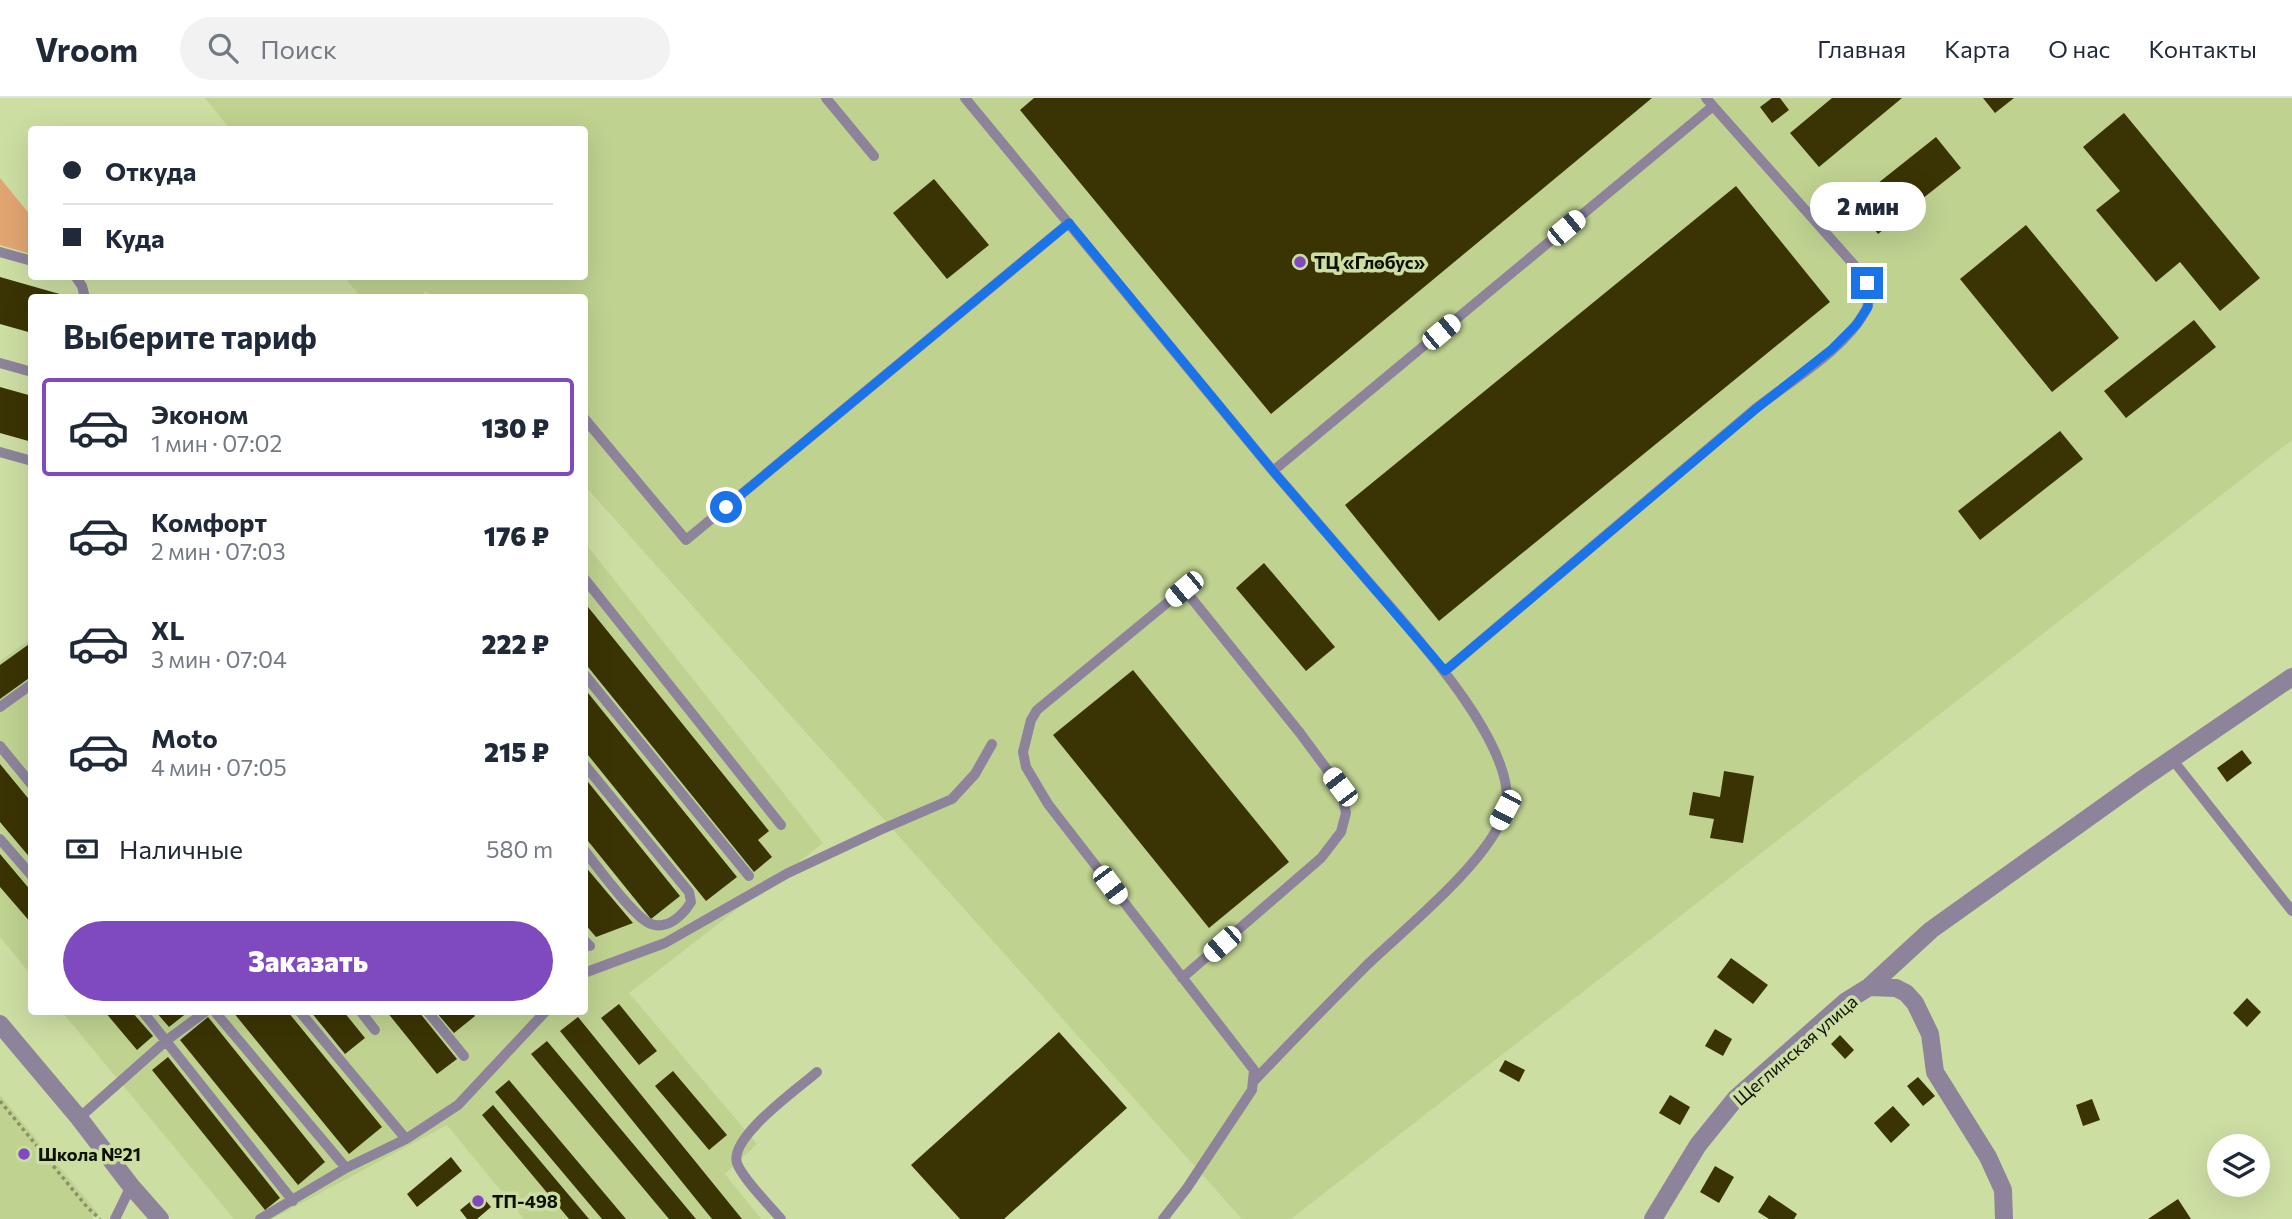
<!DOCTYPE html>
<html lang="ru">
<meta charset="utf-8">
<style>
body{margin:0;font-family:Commissioner,sans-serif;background:#f2f2f3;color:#1f2937;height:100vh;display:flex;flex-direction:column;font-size:26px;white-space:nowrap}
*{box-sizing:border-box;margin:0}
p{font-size:23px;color:#747a83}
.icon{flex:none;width:38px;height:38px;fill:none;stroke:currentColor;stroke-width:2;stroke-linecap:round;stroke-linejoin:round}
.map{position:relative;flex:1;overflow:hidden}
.drawer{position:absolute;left:28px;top:196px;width:560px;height:721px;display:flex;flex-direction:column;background:#fff;border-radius:7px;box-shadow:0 7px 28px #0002}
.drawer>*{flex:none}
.guide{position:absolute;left:28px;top:28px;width:560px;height:154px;border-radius:7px;box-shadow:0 7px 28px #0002;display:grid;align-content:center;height:154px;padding:0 35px;background:#fff}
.tools{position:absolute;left:2207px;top:1036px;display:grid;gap:14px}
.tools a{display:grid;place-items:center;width:63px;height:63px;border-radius:50%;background:#fff;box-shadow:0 7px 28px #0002;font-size:35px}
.end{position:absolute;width:32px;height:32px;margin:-16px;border:9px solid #1a73e8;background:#fff;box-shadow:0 0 0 4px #fff}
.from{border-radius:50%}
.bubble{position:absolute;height:49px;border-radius:24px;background:#fff;box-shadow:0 7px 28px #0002;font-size:23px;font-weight:800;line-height:49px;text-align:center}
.car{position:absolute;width:21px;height:42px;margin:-21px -10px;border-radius:9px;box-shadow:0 0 5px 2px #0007;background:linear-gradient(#fff 24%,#345 0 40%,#fff 0 76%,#345 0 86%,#fff 0)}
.guide b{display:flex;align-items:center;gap:24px;height:66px;font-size:26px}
.guide b+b{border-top:2px solid #e0e1e3}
.guide i{width:18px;height:18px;background:#1f2937}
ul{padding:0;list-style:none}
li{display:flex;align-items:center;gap:21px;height:98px;margin:0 14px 10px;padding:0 21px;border:4px solid transparent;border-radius:7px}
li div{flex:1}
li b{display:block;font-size:26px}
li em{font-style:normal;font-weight:800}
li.active{border-color:#7f49c0}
li>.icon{width:63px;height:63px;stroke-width:1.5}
h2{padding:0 35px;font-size:32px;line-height:84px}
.pay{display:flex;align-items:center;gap:18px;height:77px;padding:0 35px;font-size:26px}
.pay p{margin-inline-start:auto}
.cta{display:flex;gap:14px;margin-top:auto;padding:14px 35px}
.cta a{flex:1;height:80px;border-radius:42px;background:#7f49c0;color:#fff;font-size:28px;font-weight:800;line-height:80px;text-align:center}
header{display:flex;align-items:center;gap:42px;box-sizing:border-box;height:98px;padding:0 35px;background:#fff;border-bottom:2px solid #e0e1e3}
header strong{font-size:33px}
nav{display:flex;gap:38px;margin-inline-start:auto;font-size:24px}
.search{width:490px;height:63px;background:#f2f2f3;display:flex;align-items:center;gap:18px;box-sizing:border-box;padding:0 24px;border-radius:38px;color:#747a83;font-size:26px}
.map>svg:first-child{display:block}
.built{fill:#bfd290}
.green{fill:#e1a572}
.building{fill:#3a3404}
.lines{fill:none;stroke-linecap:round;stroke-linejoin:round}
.path{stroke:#869367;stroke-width:3.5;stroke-dasharray:3.5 3.5;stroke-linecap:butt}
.lane{stroke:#8d849c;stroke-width:10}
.street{stroke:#8d849c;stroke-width:18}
.route{stroke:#1a73e8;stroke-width:9}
.poi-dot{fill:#7f49c0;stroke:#cddea3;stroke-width:2.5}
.labels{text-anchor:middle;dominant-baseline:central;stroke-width:7;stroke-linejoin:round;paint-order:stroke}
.poi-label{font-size:18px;font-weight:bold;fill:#0d1200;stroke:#cddea3;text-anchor:start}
.street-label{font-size:18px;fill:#0d1200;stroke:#cddea3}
</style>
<header>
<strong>Vroom</strong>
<div class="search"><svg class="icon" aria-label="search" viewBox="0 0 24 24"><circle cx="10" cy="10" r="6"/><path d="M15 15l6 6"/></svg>Поиск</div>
<nav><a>Главная</a><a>Карта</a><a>О нас</a><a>Контакты</a></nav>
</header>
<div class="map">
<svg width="2292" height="1121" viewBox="0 0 2292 1121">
<rect width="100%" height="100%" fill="#cddea3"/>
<path class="built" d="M205,0H2292V342L1291,1121H1242L585,388L584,200H438L425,193L421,199H361L344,179L584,178V32L230,31Z
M585,445L823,745L629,895L757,1046L725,1076L761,1121H524L447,1027L272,1121H234L62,914H584Z
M31,541V877L0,839V563Z
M0,997L98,1115L91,1121H0Z"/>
<path class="green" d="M0,80L31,118V156L0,147Z"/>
<path class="building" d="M1034,0H1652L1271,316L1020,12Z
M1772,0H1780L1789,12L1772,25L1760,9Z
M1832,0H1902L1819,69L1790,35Z
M1983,0H2014L1995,15Z
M2124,15L2260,180L2220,213L2180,164L2156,184L2096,112L2120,93L2083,49Z
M1936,39L1961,70L1878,136L1853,105Z
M934,81L989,147L947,181L893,115Z
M1736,88L1830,204L1439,523L1345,407Z
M2026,127L2119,240L2052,294L1960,181Z
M0,179L70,199L69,200H32V235L0,226Z
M2194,222L2216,249L2126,320L2104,293Z
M0,289L32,298V344L0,335Z
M2060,333L2083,361L1980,442L1958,413Z
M1264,465L1335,549L1306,573L1236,490Z
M584,504L769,733L758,742L772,759L754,774L584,564Z
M32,544V578L0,601V567Z
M1133,572L1289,764L1209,830L1053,637Z
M584,590L737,779L706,803L584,652Z
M2242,652L2252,665L2227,684L2217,670Z
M0,666L32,705V762L0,724Z
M1724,673L1754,678L1743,745L1710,740L1714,721L1689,717L1693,694L1720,699Z
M584,679L680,798L651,821L584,738Z
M0,756L32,794V826L0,789Z
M584,767L633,825L596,839L584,825Z
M1731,860L1768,887L1753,906L1717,879Z
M2247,900L2261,914L2247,929L2233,915Z
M619,906L657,953L639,967L601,920Z
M105,914H132L153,938L137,952Z
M156,914H188L169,929Z
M233,914H288L382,1029L349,1056Z
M311,914H344L365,940L345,956Z
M387,914H419L457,961L437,976Z
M436,914H471L475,918L454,935Z
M208,919L325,1064L298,1087L180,942Z
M578,919L742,1121H712L560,933Z
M1715,931L1732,941L1723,958L1705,948Z
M1059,934L1127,1010L1004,1121H960L911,1067Z
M1840,937L1854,952L1845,961L1831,946Z
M547,943L696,1121H669L531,956Z
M168,959L280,1100L265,1112L152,972Z
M1505,962L1525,972L1519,984L1499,973Z
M673,973L727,1037L709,1052L655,988Z
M1918,979L1935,998L1923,1008L1907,988Z
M509,982L626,1121H602L495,994Z
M1670,997L1690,1009L1680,1027L1659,1015Z
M2092,1001L2100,1022L2083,1028L2076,1007Z
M493,1007L589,1121H569L482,1017Z
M1893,1008L1910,1027L1891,1045L1874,1025Z
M451,1059L462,1073L417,1109L407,1096Z
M1715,1068L1734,1079L1719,1105L1700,1094Z
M480,1096L491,1109L477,1121H467L460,1112Z
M1769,1097L1797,1116L1794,1121H1769L1758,1114Z
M2178,1101L2191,1121H2148Z"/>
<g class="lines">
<path class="path" d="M0,1003L87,1109L100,1121"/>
<path class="lane" d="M826,0L874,58
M965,0L1273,373L1713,8L1706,0
M0,154L32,163
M75,178L82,188L85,200
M0,265L32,274
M584,320L686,442L1069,125
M0,354L32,363
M584,480L781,727
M1445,573C1548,486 1651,398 1755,311C1790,283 1845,252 1866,212C1874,197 1864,180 1855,168L1713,8
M584,576L749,778
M0,609L32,586
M0,648L32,687
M2172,661L2292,813
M584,666L689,794L691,804C683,817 668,832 651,826C634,820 597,768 584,752
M0,741L32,778
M584,842L590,848
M584,875L665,845L788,775L880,732L952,701L975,676L992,646
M143,914L293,1103
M215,914L346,1070
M300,914L406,1041
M361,914L375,932
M428,914L464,958
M1253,984C1291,944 1329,905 1368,866C1407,829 1490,762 1505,713C1523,651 1405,526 1367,482C1335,445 1304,409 1273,373
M79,1020L167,942L205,914
M115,1121L131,1088
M260,1121L346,1070L406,1041L458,1007L545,914
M781,1121C770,1108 742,1080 737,1065C729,1039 798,991 817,974
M1163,1121L1187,1090L1252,992L1254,972L1048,706L1026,669L1023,654L1031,622L1037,612L1184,491L1300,635L1340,689L1346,715L1341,734L1321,760L1182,880"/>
<path class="street" d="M1869,889L1896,890L1906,895L1915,905L1930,936L1935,974L1988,1059L2003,1092L2004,1121
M0,926L79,1020L131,1088L160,1121
M1653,1121L1698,1047L1736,1000L1845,904L1869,889L1931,832L2141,682L2292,579"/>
</g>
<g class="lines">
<path class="route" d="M726,409L1069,125L1273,373L1445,573L1757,310L1832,251L1856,227L1868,209L1867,185"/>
</g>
<g class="poi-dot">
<circle cx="1300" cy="164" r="7"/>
<circle cx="24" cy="1056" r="7"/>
<circle cx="478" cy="1103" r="7"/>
</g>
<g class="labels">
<g class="poi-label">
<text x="1314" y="164">ТЦ «Глобус»</text>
<text x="38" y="1056">Школа №21</text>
<text x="492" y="1103">ТП-498</text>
</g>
<g class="street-label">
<text transform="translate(1795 952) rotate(-41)">Щеглинская улица</text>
</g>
</g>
</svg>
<div class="tools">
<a><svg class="icon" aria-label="layers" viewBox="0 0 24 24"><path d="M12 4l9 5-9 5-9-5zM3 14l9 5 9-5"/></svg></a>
</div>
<i class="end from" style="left:726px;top:409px"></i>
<i class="end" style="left:1867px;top:185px"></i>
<div class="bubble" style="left:1810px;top:84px;width:116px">2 мин</div>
<i class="car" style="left:1566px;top:130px;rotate:50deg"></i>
<i class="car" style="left:1441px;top:234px;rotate:50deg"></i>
<i class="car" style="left:1184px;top:491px;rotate:230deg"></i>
<i class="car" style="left:1340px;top:689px;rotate:323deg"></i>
<i class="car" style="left:1505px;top:712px;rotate:208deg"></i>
<i class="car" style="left:1110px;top:787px;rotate:143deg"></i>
<i class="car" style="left:1222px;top:846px;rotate:229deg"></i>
<div class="guide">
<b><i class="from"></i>Откуда</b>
<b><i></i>Куда</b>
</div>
<section class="drawer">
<h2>Выберите тариф</h2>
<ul>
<li class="active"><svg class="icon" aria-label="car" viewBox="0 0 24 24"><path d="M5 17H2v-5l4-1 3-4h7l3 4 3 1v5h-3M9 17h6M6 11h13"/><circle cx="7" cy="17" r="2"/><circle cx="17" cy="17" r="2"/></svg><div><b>Эконом</b><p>1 мин · 07:02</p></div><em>130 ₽</em></li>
<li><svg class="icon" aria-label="car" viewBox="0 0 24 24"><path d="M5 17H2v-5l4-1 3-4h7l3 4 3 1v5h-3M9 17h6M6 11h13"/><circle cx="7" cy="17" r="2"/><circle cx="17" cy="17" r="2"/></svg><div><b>Комфорт</b><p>2 мин · 07:03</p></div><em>176 ₽</em></li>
<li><svg class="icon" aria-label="car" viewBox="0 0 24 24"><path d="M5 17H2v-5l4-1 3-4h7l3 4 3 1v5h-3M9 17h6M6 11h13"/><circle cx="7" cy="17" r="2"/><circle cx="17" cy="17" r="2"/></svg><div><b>XL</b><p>3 мин · 07:04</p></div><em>222 ₽</em></li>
<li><svg class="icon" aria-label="car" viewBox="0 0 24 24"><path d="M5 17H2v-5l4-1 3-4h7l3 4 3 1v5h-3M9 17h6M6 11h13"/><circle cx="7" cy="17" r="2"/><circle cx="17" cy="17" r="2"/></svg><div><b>Moto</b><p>4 мин · 07:05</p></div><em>215 ₽</em></li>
</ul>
<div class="pay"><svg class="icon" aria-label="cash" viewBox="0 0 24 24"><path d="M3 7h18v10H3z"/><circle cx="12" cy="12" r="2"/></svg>Наличные<p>580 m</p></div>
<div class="cta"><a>Заказать</a></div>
</section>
</div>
